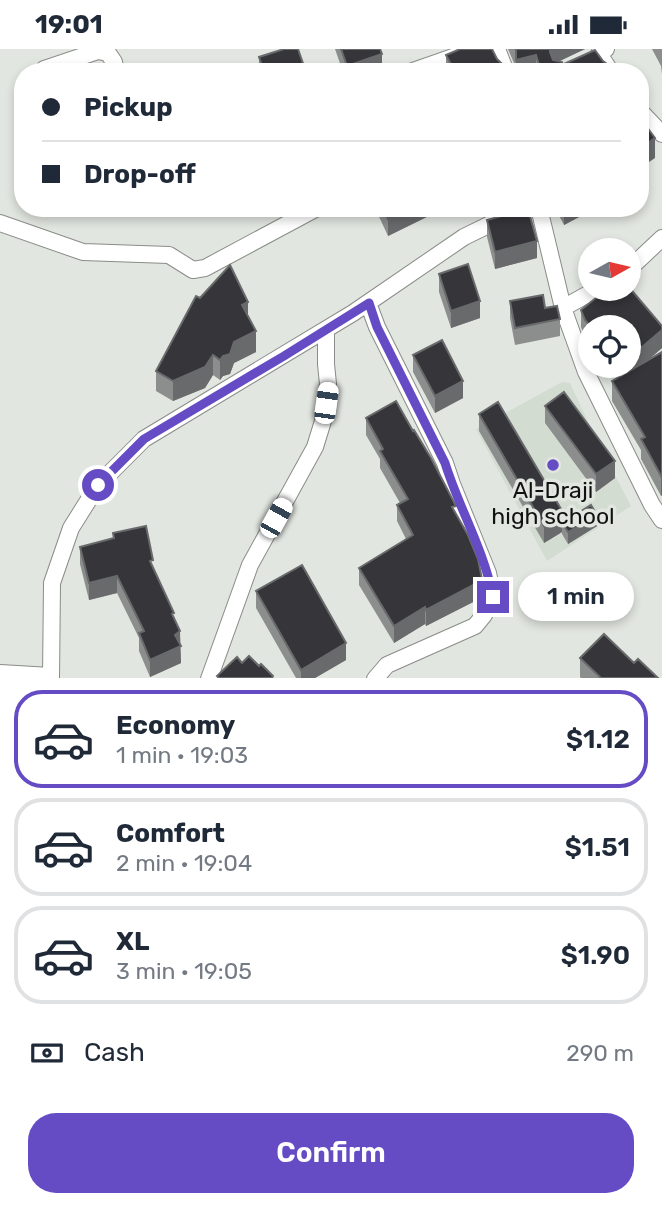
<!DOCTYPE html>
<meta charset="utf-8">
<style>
body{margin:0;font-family:Rubik,sans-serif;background:#f6f6f7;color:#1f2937;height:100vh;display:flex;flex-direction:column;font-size:26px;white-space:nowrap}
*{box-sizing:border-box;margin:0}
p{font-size:23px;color:#747a83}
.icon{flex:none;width:38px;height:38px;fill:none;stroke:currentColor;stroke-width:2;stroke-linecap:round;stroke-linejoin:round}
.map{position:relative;height:629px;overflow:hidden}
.panel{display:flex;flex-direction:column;background:#fff;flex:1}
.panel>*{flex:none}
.top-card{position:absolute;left:14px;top:14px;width:635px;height:154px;border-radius:28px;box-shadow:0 4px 10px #0003;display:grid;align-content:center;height:154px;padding:0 28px;background:#fff}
.needle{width:46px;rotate:82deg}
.fabs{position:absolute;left:578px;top:189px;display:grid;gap:14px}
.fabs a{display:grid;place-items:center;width:63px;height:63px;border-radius:50%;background:#fff;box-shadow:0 4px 10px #0003;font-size:35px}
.end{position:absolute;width:32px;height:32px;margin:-16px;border:9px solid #664cc4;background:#fff;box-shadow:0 0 0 4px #fff}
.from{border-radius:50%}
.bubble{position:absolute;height:49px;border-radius:24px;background:#fff;box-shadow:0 4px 10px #0003;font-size:23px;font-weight:600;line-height:49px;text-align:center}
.car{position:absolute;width:21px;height:42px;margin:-21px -10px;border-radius:9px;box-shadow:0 0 5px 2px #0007;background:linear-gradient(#fff 24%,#345 0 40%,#fff 0 76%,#345 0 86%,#fff 0)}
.top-card b{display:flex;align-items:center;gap:24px;height:66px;font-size:26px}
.top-card b+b{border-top:2px solid #e0e1e3}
.top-card i{width:18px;height:18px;background:#1f2937}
ul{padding:12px 0 0;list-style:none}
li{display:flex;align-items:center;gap:21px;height:98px;margin:0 14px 10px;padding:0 14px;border:4px solid #e0e1e3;border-radius:28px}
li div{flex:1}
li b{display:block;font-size:26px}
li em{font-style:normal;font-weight:600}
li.current{border-color:#664cc4}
li>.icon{width:63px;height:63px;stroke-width:1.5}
.pay{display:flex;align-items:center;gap:18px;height:77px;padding:0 28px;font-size:26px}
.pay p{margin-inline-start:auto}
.primary-button{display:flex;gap:14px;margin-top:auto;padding:14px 28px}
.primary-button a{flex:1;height:80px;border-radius:28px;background:#664cc4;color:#fff;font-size:28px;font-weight:600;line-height:80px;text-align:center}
.status{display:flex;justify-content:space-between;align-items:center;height:49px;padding:0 35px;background:#fff;direction:ltr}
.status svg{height:19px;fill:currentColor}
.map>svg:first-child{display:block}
.built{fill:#d3dcd0}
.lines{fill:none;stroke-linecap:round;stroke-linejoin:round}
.minor-casing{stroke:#898c87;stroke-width:18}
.minor{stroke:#fff;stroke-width:16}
.wall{fill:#8c8e8d}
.shaded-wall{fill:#696a6c}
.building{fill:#35353a;stroke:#696a6c;stroke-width:2}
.route{stroke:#664cc4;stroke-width:9}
.poi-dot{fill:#664cc4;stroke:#e2e6e0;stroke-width:2.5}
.labels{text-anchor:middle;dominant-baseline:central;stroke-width:7;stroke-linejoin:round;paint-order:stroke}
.poi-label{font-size:23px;fill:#101210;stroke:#e2e6e0}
</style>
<div class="status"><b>19:01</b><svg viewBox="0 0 49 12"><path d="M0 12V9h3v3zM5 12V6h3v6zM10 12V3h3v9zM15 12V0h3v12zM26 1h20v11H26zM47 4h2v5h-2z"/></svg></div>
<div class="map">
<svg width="662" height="630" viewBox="0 0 662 630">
<rect width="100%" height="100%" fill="#e2e6e0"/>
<path class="built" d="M562,333L570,334L598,394L631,457L547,512L476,380Z"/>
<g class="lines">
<g class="minor-casing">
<path id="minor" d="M497,0L506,23
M606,0L599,5L611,23
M44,20L98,2L108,4L114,13L116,23
M410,23L476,0
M640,62L662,85
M539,159L563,259L586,323L652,456L662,471
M0,174L83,203L169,206L193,221L205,219L317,159
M628,221L662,189
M368,254L377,278L445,414L452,435L488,524L493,548L484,566L475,577L387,616L375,630
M563,259L597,240
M0,624L51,627
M51,630L52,534L71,479L98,436L144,390L353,264L464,188L523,159
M209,630L250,516L315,398L323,372L328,335L326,315V281"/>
</g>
<use href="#minor" class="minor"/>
</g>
<path class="wall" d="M335,0H380L382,22L343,23Z
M508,0H585L558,13L564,23H516V19Z
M652,0H662V25L661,17Z
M446,6L497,10L507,23H446Z
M259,8L306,23H259Z
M603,12L617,23H564V15Z
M375,159H441V161L388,187Z
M555,159H596L564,176Z
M487,171L537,209L495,220L487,188Z
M439,225L480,269L451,279L439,243Z
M200,249L248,267L256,303L234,314L230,325L223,327L220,331L213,326L205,339L173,352L156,342V322Z
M510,252L545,259L560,270V287L515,296L510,269Z
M581,261L662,277V299L647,312L662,303V446L661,447L641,410V401L612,352V332L633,320L628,314V278H590V294L585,288L581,278Z
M413,306L463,349L435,364L413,323Z
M545,357L615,429L596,443L545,374Z
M479,365L564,473L597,477L568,495L562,485V483L544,494L479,382Z
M366,369L456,465L482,547L481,549L426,577L425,575L394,594L359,536V519L406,490L397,472V456L400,454L380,419V410L366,386Z
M113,484L153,519L174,570L180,595L181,614L150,628L139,602V589L117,544L89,551L80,515V498L113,490Z
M256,542L346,611L315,629H296L256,559Z
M580,609L634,614L658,629H581L580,628Z"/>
<path class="shaded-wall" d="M550,0H585L555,14L550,3Z
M382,5V22L347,23V17Z
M536,6V23H516V11Z
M655,89V109L640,119V99Z
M409,159H441V161L388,187V170Z
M564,159H596L564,176Z
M537,192V209L495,220V203Z
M480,252V269L451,279V262Z
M248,253V273L242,256Z
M662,281V299L635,322V304Z
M256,282V303L234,314L230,325L223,327L220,331V311L234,293Z
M213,306V326L205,339L173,352V332Z
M463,332V349L435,364V347Z
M615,412V429L596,443V425Z
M662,426V446L661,447V427Z
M564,465V477L562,474V483L544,494V477Z
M597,466V477L568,495V483Z
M117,527V544L89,551V534Z
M482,530V547L481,549L426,577V561Z
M425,558V575L394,594V577Z
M180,582L181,614L150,628V611Z
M346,594V611L315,629H301V621Z"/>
<path class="building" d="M284,0H298L306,23H264L259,8Z
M341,0H380L382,5L347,17Z
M460,0H492L497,10L502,15L507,23H455L446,6Z
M516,0H550V3L553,11L562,13L564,23H541L536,6L516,11Z
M595,1L603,12L607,15L612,16L617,23H570L564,15Z
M640,69L655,89L640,99Z
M383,159H409L388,170Z
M528,160L537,192L495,203L487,171Z
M468,215L480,252L451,262L439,225Z
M230,216L248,253L242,256L256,282L234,293L230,305L223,307L220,311L213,306L205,318L173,332L156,322L196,247L200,249Z
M628,237L662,277V281L635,304L628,297V278H613L612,277L610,278H591L585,271L581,261L607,240H628Z
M543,246L545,259L557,257L560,270L515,279L510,252Z
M442,291L463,332L435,347L413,306Z
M662,303V426L661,427L641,390L645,388L612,332Z
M564,343L615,412L596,425L545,357Z
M396,352L413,382L414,381L431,409L456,457L452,458L468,486L478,510L482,530L481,532L426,561L425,558L394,577L359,519L413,486L397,456L408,450L380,402L383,400L366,369Z
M498,353L564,465L544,477L479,365Z
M591,456L597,466L568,483L562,474Z
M146,477L153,511L150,512L174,564L172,565L180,582L175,586L181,597L150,611L139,584L144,582L117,527L89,534L80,498L114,489L113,484Z
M302,516L346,594L301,621L256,542Z
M604,585L634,614L638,610L658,629H601L580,609Z
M249,607L259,617L261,615L273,627L272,629H219L217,627L237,608L242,614Z"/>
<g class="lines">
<path class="route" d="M98,436L144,390L284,307L369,254L377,278L445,414C459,459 484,501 493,548"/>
</g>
<circle class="poi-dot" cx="553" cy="416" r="7"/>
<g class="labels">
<g class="poi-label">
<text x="553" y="441">Al-Draji<tspan x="553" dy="26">high school</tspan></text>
</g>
</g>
</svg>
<div class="fabs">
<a><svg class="needle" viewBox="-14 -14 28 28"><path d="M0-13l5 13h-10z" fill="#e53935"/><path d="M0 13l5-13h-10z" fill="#747a83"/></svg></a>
<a><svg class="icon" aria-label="locate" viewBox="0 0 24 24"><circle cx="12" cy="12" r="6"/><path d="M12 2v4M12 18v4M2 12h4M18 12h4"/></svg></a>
</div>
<i class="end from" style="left:98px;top:436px"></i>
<i class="end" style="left:493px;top:548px"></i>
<div class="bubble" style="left:518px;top:523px;width:116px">1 min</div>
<i class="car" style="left:326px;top:354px;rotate:8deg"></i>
<i class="car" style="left:276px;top:469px;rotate:29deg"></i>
<div class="top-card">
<b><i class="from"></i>Pickup</b>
<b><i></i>Drop-off</b>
</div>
</div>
<section class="panel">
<ul>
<li class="current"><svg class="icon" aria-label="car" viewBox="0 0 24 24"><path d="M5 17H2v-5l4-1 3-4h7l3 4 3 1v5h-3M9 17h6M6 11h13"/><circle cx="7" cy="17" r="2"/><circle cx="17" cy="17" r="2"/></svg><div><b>Economy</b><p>1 min · 19:03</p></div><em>$1.12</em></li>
<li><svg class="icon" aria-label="car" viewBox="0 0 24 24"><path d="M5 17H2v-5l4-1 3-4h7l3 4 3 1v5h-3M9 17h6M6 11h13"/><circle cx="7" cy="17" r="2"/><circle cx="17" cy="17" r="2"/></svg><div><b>Comfort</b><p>2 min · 19:04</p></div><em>$1.51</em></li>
<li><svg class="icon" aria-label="car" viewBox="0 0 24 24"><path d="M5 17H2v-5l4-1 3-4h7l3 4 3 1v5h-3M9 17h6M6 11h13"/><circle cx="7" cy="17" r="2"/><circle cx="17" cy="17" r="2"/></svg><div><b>XL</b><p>3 min · 19:05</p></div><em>$1.90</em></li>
</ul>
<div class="pay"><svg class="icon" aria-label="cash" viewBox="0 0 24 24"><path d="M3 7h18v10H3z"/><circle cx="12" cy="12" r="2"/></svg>Cash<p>290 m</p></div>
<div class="primary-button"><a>Confirm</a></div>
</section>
